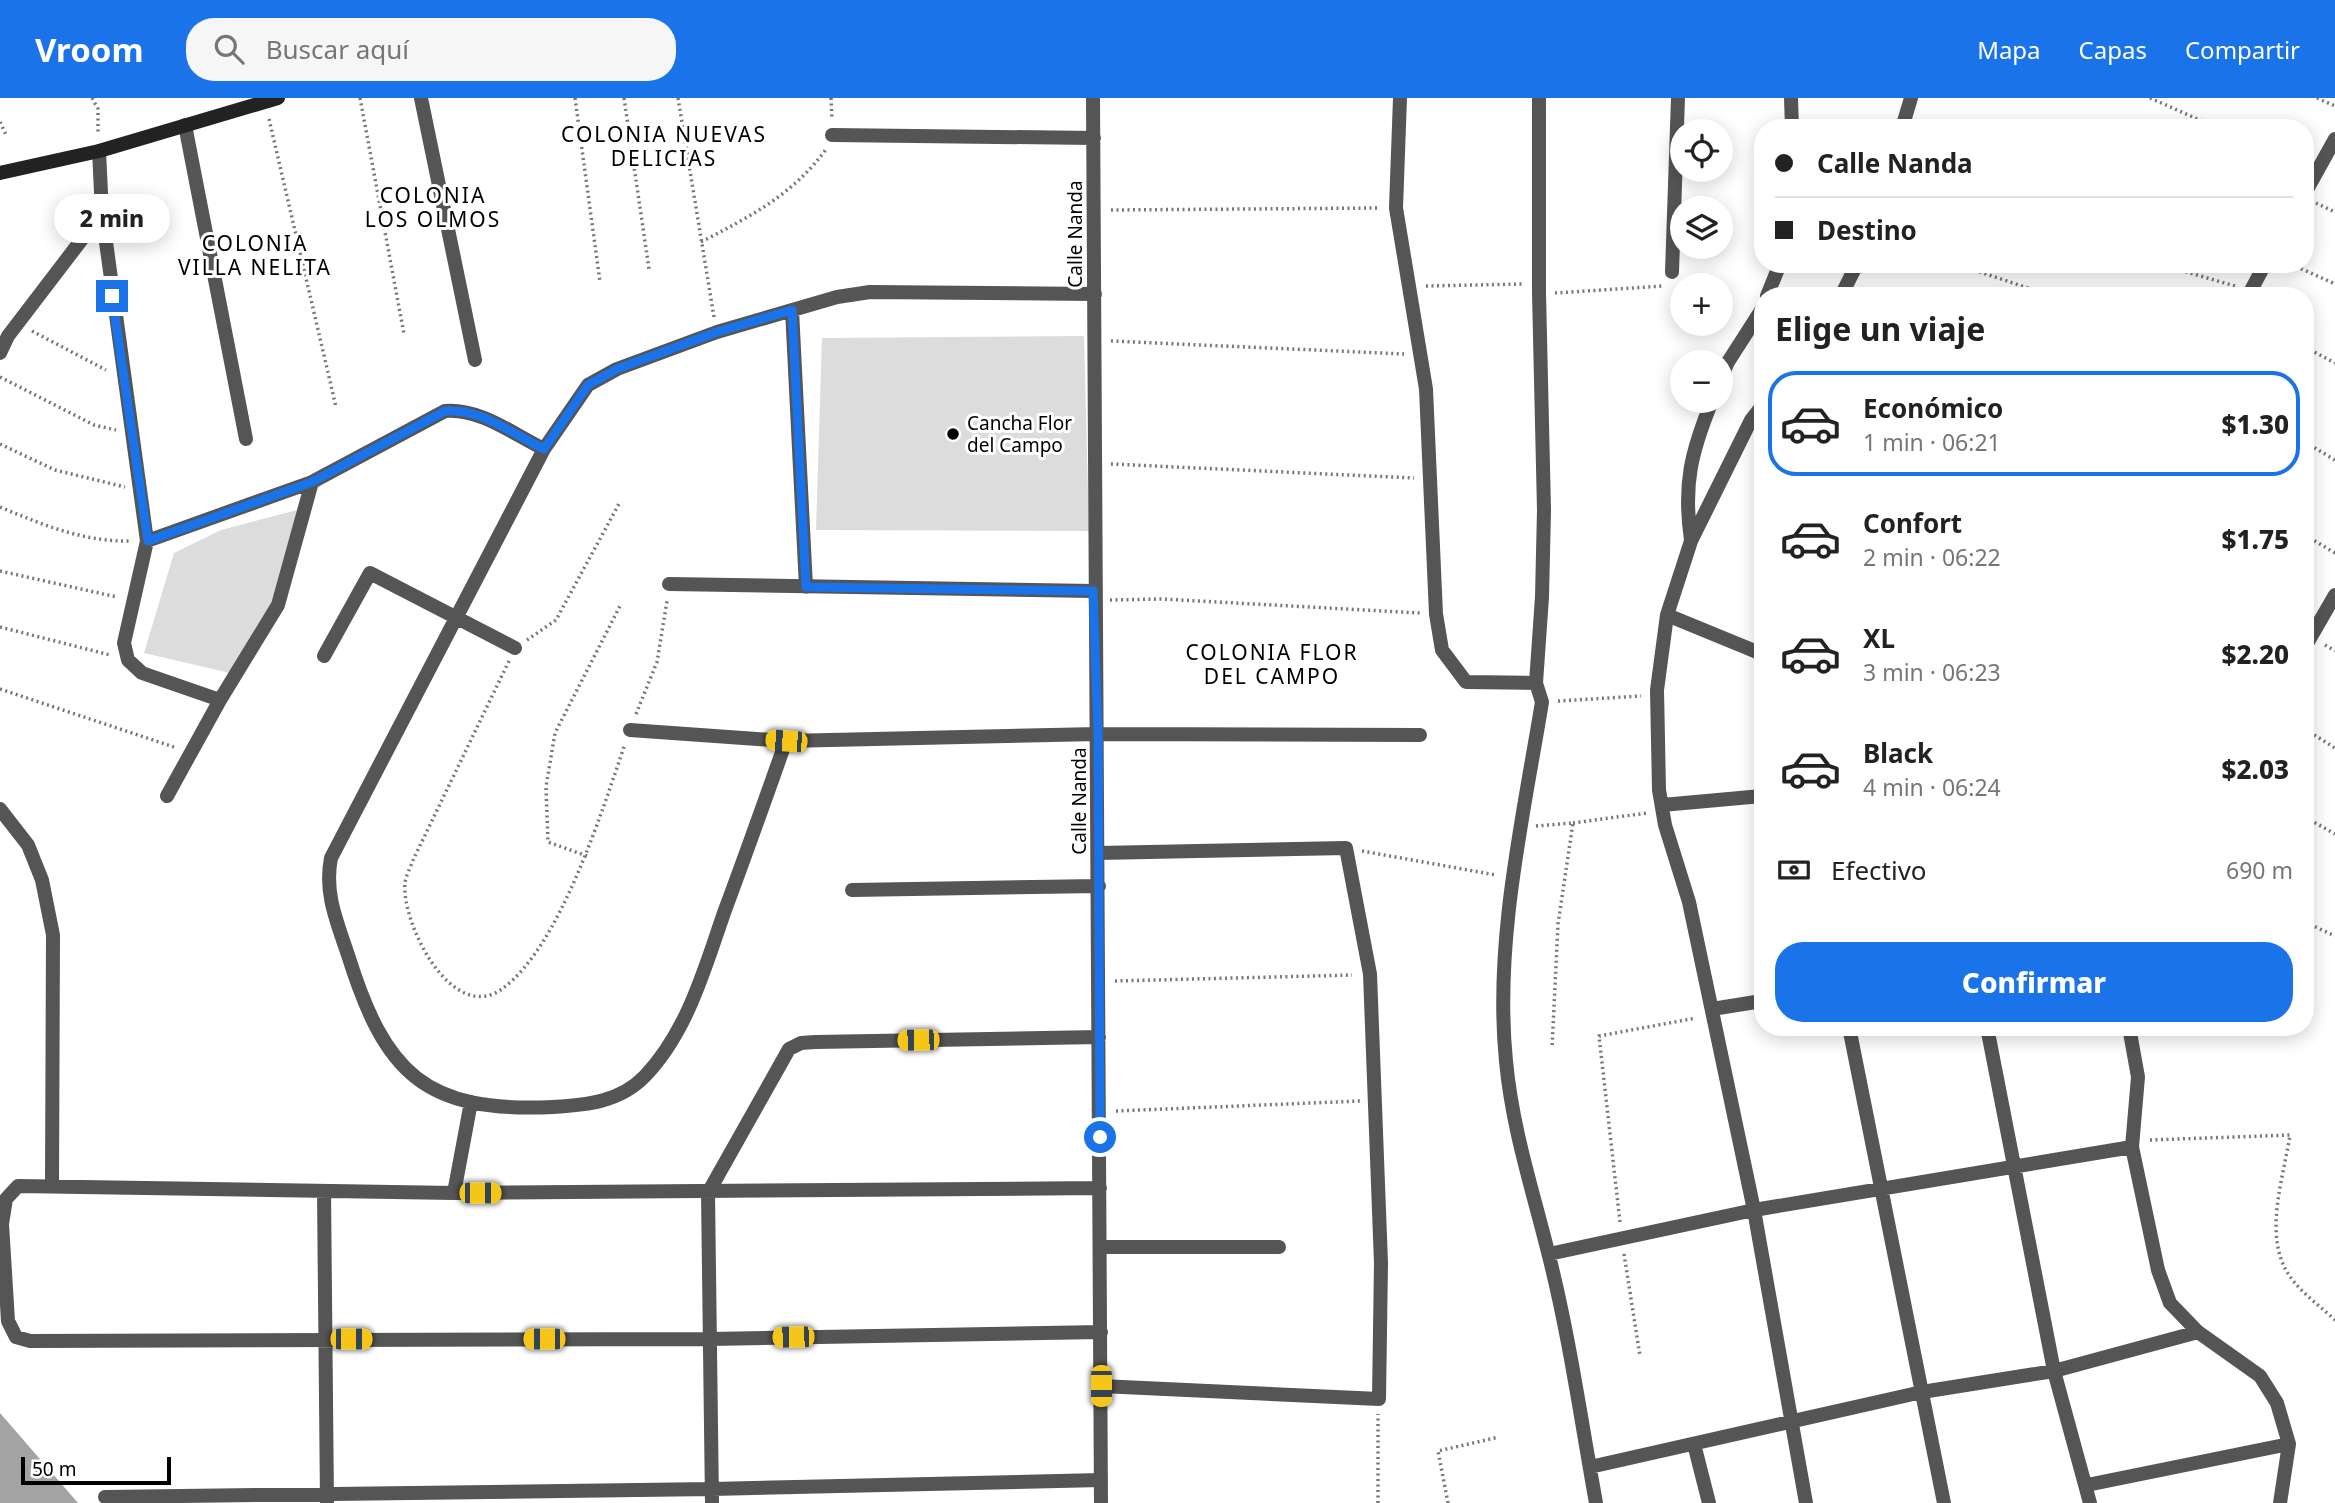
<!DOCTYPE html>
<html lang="es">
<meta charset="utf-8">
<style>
body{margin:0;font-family:"Noto Sans",sans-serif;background:#f6f6f6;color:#222;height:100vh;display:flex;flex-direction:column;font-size:26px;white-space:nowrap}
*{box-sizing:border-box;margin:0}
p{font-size:23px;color:#767676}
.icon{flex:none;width:38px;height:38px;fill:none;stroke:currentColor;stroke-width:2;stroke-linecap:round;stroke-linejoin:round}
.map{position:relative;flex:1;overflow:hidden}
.panel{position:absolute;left:1754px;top:189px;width:560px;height:749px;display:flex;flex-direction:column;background:#fff;border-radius:28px;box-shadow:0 4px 18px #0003}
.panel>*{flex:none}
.banner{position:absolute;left:1754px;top:21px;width:560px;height:154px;border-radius:28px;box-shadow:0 4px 18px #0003;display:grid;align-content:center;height:154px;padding:0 21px;background:#fff}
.tools{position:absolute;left:1670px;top:21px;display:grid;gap:14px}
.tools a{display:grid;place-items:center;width:63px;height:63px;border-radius:50%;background:#fff;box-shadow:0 4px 18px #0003;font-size:35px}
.scale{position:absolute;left:21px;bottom:18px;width:150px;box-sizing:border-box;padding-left:7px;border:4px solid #000;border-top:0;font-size:19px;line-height:24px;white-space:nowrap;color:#000;-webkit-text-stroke:5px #fff;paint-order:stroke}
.end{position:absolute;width:32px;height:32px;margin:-16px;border:9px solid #1a73e8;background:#fff;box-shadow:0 0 0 4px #fff}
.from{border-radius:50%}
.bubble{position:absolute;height:49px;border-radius:24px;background:#fff;box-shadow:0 4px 18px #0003;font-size:23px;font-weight:800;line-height:49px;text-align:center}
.car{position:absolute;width:21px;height:42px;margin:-21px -10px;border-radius:9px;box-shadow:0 0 5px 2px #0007;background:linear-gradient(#f5c518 24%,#345 0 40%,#f5c518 0 76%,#345 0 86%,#f5c518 0)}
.banner b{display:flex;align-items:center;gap:24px;height:66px;font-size:26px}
.banner b+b{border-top:2px solid #e0e0e0}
.banner i{width:18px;height:18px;background:#222}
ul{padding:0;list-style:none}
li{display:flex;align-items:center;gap:21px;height:105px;margin:0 14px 10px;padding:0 7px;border:4px solid transparent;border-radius:28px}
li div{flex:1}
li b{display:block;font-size:26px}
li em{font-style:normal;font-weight:800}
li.selected{border-color:#1a73e8}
li>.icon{width:63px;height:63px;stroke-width:1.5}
h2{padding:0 21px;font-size:32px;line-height:84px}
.pay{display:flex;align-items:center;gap:18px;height:77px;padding:0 21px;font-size:26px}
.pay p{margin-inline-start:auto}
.action{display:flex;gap:14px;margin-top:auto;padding:14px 21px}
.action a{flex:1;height:80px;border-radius:28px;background:#1a73e8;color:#fff;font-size:28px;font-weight:800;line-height:80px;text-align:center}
header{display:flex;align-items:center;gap:42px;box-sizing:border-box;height:98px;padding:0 35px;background:#1a73e8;color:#fff}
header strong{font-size:33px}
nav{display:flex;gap:38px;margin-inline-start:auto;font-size:24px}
.search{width:490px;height:63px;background:#f6f6f6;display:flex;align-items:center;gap:18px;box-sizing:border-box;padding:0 24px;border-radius:28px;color:#767676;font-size:26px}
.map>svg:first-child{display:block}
.green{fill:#dcdcdc}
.water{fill:#a3a3a3}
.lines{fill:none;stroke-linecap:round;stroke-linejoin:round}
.path{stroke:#777;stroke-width:3.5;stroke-dasharray:2 3.5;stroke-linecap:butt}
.street{stroke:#555;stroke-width:14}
.secondary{stroke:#222;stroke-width:14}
.route{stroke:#1a73e8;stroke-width:9}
.poi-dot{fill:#000;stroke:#fff;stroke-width:2.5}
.labels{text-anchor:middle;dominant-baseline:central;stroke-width:6;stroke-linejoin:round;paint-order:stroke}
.street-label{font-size:19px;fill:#000;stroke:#fff}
.poi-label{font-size:19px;fill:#000;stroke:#fff;text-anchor:start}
.neighbourhood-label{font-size:21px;letter-spacing:2px;fill:#000;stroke:#fff}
</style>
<header>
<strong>Vroom</strong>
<div class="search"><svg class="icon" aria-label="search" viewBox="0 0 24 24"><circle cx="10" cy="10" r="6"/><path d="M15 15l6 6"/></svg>Buscar aquí</div>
<nav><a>Mapa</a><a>Capas</a><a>Compartir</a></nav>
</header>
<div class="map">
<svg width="2335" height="1405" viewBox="0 0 2335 1405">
<rect width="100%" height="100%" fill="#fff"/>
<path class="green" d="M1084,238L1089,433L816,432L822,240Z
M297,412L277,500L234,576L144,555L174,455L221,432Z"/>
<path class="water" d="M0,1315L78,1405H0Z"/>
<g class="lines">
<path class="path" d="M92,0L98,11V37
M360,0L404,236
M575,0L600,184
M624,0L649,171
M678,0L714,219
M831,0L832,22
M2150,0L2218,30
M2317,0L2335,8
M269,21L336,309
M0,24L7,39
M2316,105L2335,114
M1111,112L1380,110
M701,144C751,118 793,97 827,50
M2159,166L2235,188
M2291,166L2335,186
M1974,172L2052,198
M1426,188L1524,186
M1555,195L1663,188
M32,233L106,272
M1111,243L1404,256
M2305,249L2335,265
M0,279L94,327L116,332
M2305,344L2335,362
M0,346L55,372L125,389
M1111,366L1414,380
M0,409C43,427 84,444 131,443
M2305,437L2335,455
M0,473L117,499
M1110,502L1162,501L1420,515
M0,529L110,557
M527,542L556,522L620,404
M2325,547L2335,553
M509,563L414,760C411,768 406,777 405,785C401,825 452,927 502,891C560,849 602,713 625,646
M0,591L174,649
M1558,603L1641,598
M636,616L657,564L667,503
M2305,631L2335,650
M2305,719L2335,736
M1573,725L1647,715
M1536,728L1573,725L1558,826L1552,950
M1362,753L1496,777
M587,758L548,744L546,689L555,635L620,508
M2305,824L2335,838
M1115,883L1352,877
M1116,1013L1360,1003
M2150,1042L2290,1037C2283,1082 2262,1141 2291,1180C2303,1196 2321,1209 2335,1222
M1620,1124L1599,938L1696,920
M1624,1156L1640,1258
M1378,1405V1316
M1448,1405L1438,1353L1499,1339"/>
<path class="street" d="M421,0L475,262
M1093,0L1101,1405
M1400,0L1396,110L1426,291L1436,516L1442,552L1466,584L1536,585
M1539,0V195L1544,412L1542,499L1536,585L1542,604C1523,720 1494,845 1506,963C1512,1029 1532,1090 1548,1154C1569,1236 1581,1322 1596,1405
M1791,0L1792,30
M185,27L246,341
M1902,30L1911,0
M832,37L1094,40
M99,53L102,115L147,443L124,545L128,562L142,575L220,602
M2305,95L2335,41
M1672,174L1678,0
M1767,198L1780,166
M1841,198L1857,166
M2248,198L2265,166
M792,212L806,489
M0,255L8,238L102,115
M1720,282L1728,264L1762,211
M1762,308L1751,322L1691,443L1667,517L1657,592L1659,692L1665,727L1689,804L1754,1112L1806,1405
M1691,442C1683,387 1691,354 1712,303
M147,443L312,384L445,313C480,310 513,336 544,351
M669,486L1093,493
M1667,517L1762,556
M2305,549L2335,497
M324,558L370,475L515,550
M630,632L786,643L1098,636L1420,637
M786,643C766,699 746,756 725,812C705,869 688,933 645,978C620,1004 587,1007 553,1009C424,1015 385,975 348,857C337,824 324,795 331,760L544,351L588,287L617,271L717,234L837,199L870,194L1095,196
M167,698L220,602L278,507L312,384
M1662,707L1762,698
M0,711L28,747L42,782L53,837L52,1088
M1099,755L1346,750L1370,876L1381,1165L1379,1301L1101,1288
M852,792L1099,788
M1712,911L1762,903
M1849,929L1944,1405
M1987,929L2054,1273L2090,1405
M2129,929L2138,979L2132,1049L2158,1172L2170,1205L2198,1234L2260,1278L2277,1305L2289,1346L2280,1405
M1100,1090L454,1095L18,1088L6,1101L2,1126L8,1223L16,1239L30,1243L710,1241L1101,1234
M324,1093L327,1405
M454,1095L471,1004
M1100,1149H1279
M1549,1156L1754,1112L2132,1049
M1694,1346L1709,1405
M1590,1369L1922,1294L2054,1273L2198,1234
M2087,1387L2289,1346
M105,1399L712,1391L1101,1382
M712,1405L708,1095L789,951L801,945L815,944L1099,939"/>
<path class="secondary" d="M0,75L99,53L278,0"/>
</g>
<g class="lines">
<path class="route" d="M112,198L148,443L312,384L445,313C480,310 513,336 544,351L588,287L617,271L717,234L792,212L806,489L1093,493L1098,636L1100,1039"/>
</g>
<circle class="poi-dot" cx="953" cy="336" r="7"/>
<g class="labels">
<g class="street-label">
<text transform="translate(1075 136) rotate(-90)">Calle Nanda</text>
<text transform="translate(1079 703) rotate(-90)">Calle Nanda</text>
</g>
<g class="poi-label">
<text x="967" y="325">Cancha Flor<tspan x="967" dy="22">del Campo</tspan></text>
</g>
<g class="neighbourhood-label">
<text x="664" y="36">COLONIA NUEVAS<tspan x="664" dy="24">DELICIAS</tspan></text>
<text x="433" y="97">COLONIA<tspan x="433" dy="24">LOS OLMOS</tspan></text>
<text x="255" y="145">COLONIA<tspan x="255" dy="24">VILLA NELITA</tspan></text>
<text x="1272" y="554">COLONIA FLOR<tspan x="1272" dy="24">DEL CAMPO</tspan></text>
</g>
</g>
</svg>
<div class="tools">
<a><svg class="icon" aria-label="locate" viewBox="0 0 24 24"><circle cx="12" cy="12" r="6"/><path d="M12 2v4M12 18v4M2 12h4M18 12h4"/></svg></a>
<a><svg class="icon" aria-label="layers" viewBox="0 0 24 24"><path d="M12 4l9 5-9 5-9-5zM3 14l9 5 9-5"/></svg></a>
<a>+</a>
<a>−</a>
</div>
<div class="scale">50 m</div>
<i class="end from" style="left:1100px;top:1039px"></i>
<i class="end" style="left:112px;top:198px"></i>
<div class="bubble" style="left:54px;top:96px;width:116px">2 min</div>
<i class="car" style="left:786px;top:643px;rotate:274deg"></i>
<i class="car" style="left:918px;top:942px;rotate:269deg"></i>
<i class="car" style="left:480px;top:1095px;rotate:90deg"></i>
<i class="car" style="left:793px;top:1239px;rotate:269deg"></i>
<i class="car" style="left:351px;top:1241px;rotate:90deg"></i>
<i class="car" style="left:544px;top:1241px;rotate:270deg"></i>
<i class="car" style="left:1101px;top:1288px;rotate:180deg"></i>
<div class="banner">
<b><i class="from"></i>Calle Nanda</b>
<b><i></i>Destino</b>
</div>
<section class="panel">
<h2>Elige un viaje</h2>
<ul>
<li class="selected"><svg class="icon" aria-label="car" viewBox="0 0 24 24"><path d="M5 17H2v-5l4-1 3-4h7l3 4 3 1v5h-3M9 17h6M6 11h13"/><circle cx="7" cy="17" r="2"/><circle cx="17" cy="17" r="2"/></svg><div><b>Económico</b><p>1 min · 06:21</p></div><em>$1.30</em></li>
<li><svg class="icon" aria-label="car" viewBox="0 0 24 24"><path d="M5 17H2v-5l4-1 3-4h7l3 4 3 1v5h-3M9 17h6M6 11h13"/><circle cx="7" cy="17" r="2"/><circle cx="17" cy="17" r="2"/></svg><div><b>Confort</b><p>2 min · 06:22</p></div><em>$1.75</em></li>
<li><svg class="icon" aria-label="car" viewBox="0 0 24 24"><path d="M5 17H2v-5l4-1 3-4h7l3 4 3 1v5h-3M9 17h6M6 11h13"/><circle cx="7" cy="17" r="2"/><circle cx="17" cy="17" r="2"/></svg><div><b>XL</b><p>3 min · 06:23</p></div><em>$2.20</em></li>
<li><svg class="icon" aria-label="car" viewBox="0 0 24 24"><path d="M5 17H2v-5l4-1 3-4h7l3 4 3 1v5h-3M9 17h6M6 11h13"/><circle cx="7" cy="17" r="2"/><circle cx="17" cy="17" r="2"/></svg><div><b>Black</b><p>4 min · 06:24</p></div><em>$2.03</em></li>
</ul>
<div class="pay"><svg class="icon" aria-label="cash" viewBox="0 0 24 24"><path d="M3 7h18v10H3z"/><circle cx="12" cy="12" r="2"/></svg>Efectivo<p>690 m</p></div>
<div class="action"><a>Confirmar</a></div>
</section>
</div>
